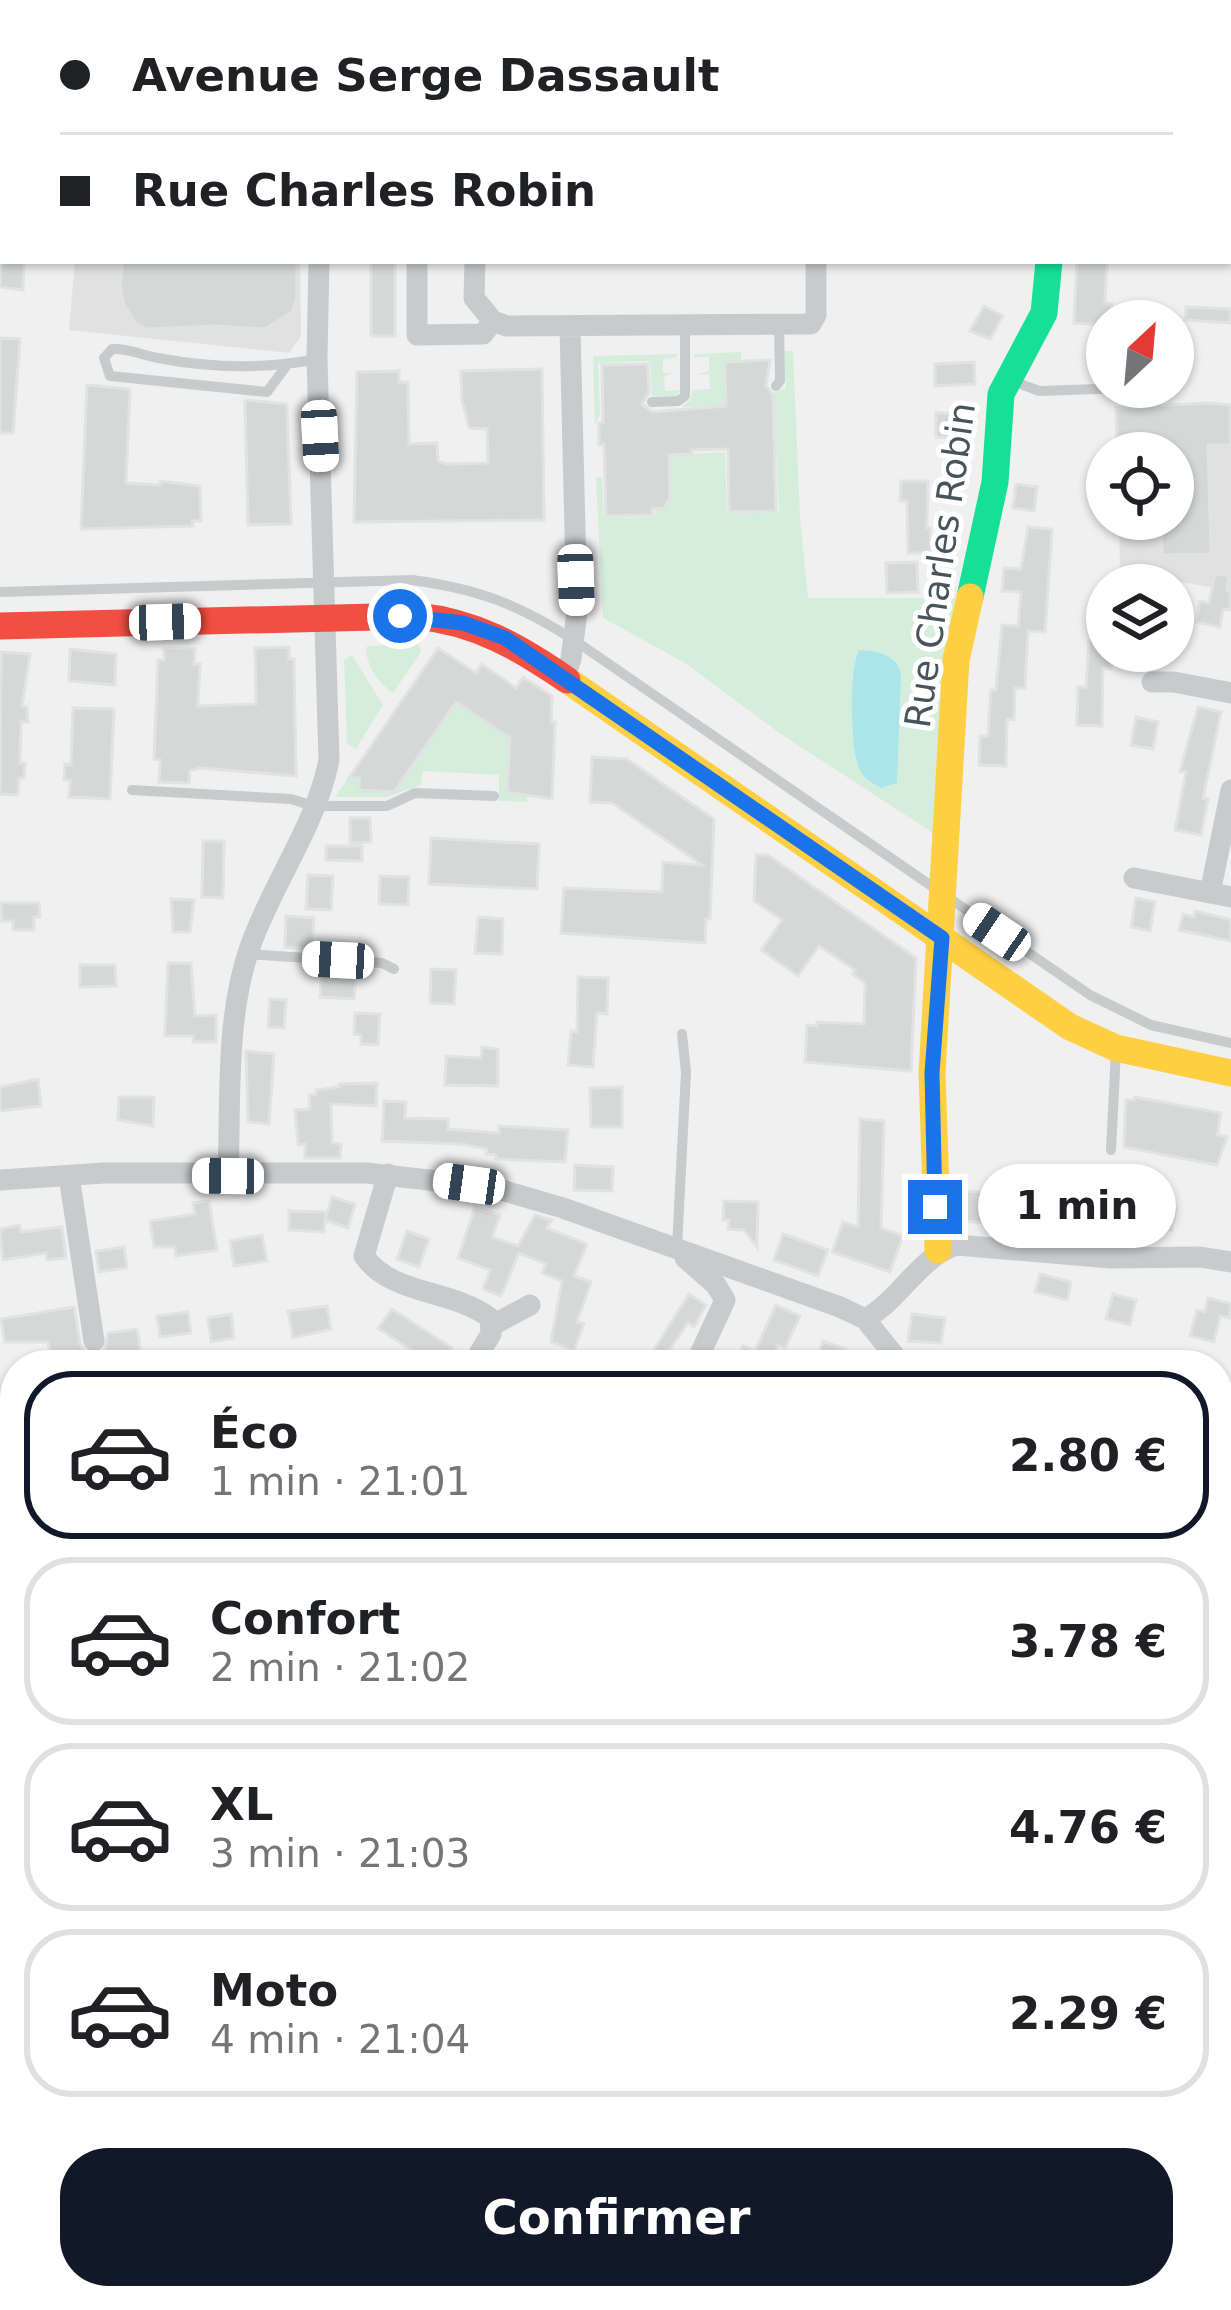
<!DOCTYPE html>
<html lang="fr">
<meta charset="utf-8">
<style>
body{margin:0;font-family:"DejaVu Sans",sans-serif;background:#f6f6f6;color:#202124;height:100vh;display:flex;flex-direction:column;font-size:45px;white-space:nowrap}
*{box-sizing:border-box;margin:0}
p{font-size:39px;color:#757577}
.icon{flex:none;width:66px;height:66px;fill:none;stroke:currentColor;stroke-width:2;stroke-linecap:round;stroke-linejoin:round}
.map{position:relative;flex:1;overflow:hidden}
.details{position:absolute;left:0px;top:1350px;width:1233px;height:960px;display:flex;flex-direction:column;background:#fff;border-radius:48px 48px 0 0;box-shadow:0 3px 9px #0004}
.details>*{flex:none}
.hud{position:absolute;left:0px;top:0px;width:1233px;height:264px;box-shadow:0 3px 9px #0004;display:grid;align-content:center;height:264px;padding:0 60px;background:#fff}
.needle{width:78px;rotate:26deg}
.buttons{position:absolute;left:1086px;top:300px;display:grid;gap:24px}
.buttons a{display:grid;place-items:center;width:108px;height:108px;border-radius:50%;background:#fff;box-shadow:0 3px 9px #0004;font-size:60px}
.end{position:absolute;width:54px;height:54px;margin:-27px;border:15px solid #1a73e8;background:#fff;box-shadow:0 0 0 6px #fff}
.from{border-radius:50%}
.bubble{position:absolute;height:84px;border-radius:42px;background:#fff;box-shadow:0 3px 9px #0004;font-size:39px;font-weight:600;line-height:84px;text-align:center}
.car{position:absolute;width:36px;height:72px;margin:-36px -18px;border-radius:15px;box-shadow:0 0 9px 3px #0007;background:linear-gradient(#fff 24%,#345 0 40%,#fff 0 76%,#345 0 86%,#fff 0)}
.hud b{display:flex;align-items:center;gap:42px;height:114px;font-size:45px}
.hud b+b{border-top:3px solid #e0e0e0}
.hud i{width:30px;height:30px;background:#202124}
ul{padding:21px 0 0;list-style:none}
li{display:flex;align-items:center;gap:36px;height:168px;margin:0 24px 18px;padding:0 36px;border:6px solid #e0e0e0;border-radius:48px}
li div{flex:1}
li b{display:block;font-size:45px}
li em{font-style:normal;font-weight:600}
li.selected{border-color:#111827}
li>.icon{width:108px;height:108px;stroke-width:1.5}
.action{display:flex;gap:24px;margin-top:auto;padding:24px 60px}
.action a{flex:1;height:138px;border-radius:48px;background:#111827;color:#fff;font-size:48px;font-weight:600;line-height:138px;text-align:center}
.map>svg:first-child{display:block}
.education{fill:#e2e1e1}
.green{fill:#d5eedc}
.water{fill:#abe5ea}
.building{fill:#d6d8d8;stroke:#e1e2e3;stroke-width:3}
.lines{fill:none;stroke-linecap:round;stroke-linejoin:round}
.lane{stroke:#c7cbcc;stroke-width:10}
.street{stroke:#c7cbcc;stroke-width:21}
.fast{stroke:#16e098;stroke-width:27}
.slow{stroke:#ffcf43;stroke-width:27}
.jam{stroke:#f24e42;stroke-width:27}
.rail-casing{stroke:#c3c6c7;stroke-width:10}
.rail{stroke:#fff;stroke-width:6;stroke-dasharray:18;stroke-linecap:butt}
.route{stroke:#1a73e8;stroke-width:15}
.labels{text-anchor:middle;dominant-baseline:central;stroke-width:10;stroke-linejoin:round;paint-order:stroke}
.street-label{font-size:36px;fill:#48545b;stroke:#fff}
</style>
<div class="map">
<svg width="1231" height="2310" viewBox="0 0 1231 2310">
<rect width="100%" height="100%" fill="#f0f0f0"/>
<path class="education" d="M75,261H300L301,336L289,353L69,330Z
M1231,405V591L1120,571L1119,519H1173V453H1117L1116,408Z
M886,2295H1167L1151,2310H900Z"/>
<path class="green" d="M784,351H793L800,517L808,598H956L933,833L781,734L685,663L603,618L596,477H602L604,518L655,517L656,508H664L670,498L669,455L725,452L727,514L779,512L773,393L786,388Z
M741,352V361L725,362V406L682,407L690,400L693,390L710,389L709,374L695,375L709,371V357H694V354Z
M677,354V357L663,359V373H677L664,376L665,391L681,390L675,396H652L650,361L598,363L600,415L595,425L593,356Z
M410,642L419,644L421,652L393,693C378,683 366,665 366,647Z
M352,655L383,705L356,749L347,743L344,660Z
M405,696L360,772L359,790L394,792L456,702L510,733L507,792L527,793V802L499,801V775L423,771L421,785L387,797H335Z"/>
<path class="water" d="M859,650C878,651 896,654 901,674L897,783L881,788C871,782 864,779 859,768C850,748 849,670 859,650Z"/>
<path class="building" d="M0,261H24L23,290L0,287Z
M123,261H297V299L292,312L265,329L216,326L147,329L136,324L124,305L120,285Z
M371,261H395V336H371Z
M1077,261H1107L1105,303L1112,304L1107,325L1074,323Z
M984,306L1003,316L990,339L970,331Z
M1186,307L1231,309V323L1185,320Z
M0,338L20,339L13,433H0Z
M770,360L766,386L773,395L776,511L729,512L728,449L691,450L692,454L669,455L670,498L664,508L652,509L653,515L606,516L604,444L599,445V423H603L602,365L648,364L649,393L642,404L652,412L726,406L725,362Z
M974,362L975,384L935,386V364Z
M542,369L544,520L354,522L357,372L399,371V382H408L409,444L437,443L438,461L446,464L488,463L487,429L469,428L462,400L461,371Z
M87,385L130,389L126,483L160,485V481L200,486L201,521H192L193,526L81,529Z
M245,400L287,404L291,524L248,525Z
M1208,403L1231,405V445H1208L1211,554L1162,555L1161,519H1173V453H1117L1116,408Z
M936,413H958L957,438L936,437Z
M901,481H928L927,528H930L931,553H908L907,501H900Z
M1016,484L1037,487L1034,511L1013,508Z
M1028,527L1052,529L1045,632L1028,631L1025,688H1015L1014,720L1007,719L1006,766L979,765L980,736H988L991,690H996L1002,625L1018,626L1021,592L1002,591L1004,568L1021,569Z
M917,562L918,592L887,593L886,563Z
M1215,574L1229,576L1227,590L1231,591V610L1223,609L1220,627L1196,622L1200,601L1209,603Z
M1089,640L1107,641V651H1113L1111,669L1103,668L1102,726L1077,725L1078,687H1086Z
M289,647V659H294L296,776L200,768L190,771L189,783L159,782L160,760L154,759L158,660H164V648L195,649L194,664H200L198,706L256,704L255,648Z
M438,648L476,673L482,664L516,688L523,677L552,696L551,722H555L552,799L507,792L510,738L456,702L394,792L359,790V778H349Z
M70,649L116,654L115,685L69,681Z
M1,652L30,654L22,706L27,707L28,722H21L20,763H25L24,778H19L18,795L0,794Z
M1198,707L1221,712L1203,798L1208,799L1201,835L1175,830L1186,772L1180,771Z
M73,708L114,709L110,799L69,797L70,780H64L65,764L71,765Z
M1136,717L1158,722L1153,749L1131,745Z
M592,757L627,759L714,819L710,919H706L705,943L561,933L564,888L662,892L663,862L702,865L612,803L590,802Z
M350,818H370L371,842L350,843Z
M431,838L539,844L537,889L429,884Z
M203,841H224L223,898L202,897Z
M326,846H362V861L326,860Z
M756,855H768L916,958L911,1071L805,1062L807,1025L817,1026V1022L864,1024L865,983L853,974L855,970L819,946L798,976L761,950L782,920L754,901Z
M308,875L333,876L331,910L306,909Z
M380,876L409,877L408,905L379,904Z
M1136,898L1155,902L1150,931L1131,927Z
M171,899L194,900L190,932H173Z
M1,903H39L40,917H34V930H13V921H2Z
M1195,911L1231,920V941L1179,930L1183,914L1194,917Z
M286,916L314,918L312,949L285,947Z
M478,917L503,919L502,954L475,953Z
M168,963H191L195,1016L216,1015V1042H193V1036H165Z
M80,965H115L116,986L80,987Z
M431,969L456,970L454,1004L430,1003Z
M322,971L356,974L354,999L320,997Z
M578,977L608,978L607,1014L597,1013L593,1067L568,1065L571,1031L577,1032Z
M270,999L286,1000L284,1028L268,1027Z
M355,1013L380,1014L378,1045L361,1044V1035L354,1034Z
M482,1047L498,1049V1086L445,1085L446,1056L481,1058Z
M246,1051L274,1054L269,1124L248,1122Z
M38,1079L41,1106L0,1111V1087Z
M377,1083L376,1106L331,1104L332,1143L341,1144L340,1158H305V1144L298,1145L295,1110L310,1109L309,1095L316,1094V1090L339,1087V1084Z
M622,1087V1127H591L590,1088Z
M119,1097H154L153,1126L118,1120Z
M1135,1097L1221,1113L1217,1135L1227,1137L1217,1165L1124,1147L1126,1100H1134Z
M384,1101L406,1102L405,1118L448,1119V1129L499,1133V1126L568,1130L565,1162L496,1159V1155L486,1154L487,1149L462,1144L382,1141Z
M860,1119L884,1121L881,1228L903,1236L890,1272L832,1252L843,1222L858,1227Z
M575,1165L613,1167L612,1191L574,1190Z
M1088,1181L1106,1182V1201H1098L1096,1229L957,1221L956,1191L1088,1194Z
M332,1197L355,1204L348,1228L325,1220Z
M209,1201L217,1250L176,1256L175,1247H154L150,1221L195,1214L193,1203Z
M724,1201L758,1202L757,1247L744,1230L728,1229L729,1220H723Z
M1148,1202L1176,1208L1171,1230L1143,1224Z
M475,1207L500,1215L492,1237L518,1246L535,1215L552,1220L547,1228L587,1244L574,1276L591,1282L577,1322L584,1324L574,1350L551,1342L562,1281L542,1273L546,1264L519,1253L501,1296L483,1289L490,1270L458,1258Z
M289,1211L326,1212L324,1232L289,1230Z
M20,1225L21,1232L62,1227L66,1258L47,1260L46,1253L3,1260L0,1229Z
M407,1231L429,1239L419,1267L397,1259Z
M783,1234L828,1250L818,1276L774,1260Z
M262,1235L267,1261L234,1266L230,1241Z
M124,1247L127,1268L99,1272L96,1251Z
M1040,1274L1071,1282L1067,1300L1035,1292Z
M689,1294L706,1305L694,1327L688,1323L670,1349L683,1356L680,1365H660L663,1358L653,1351Z
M1113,1294L1136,1300L1130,1325L1106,1319Z
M1208,1298L1231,1304L1229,1318L1220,1316L1214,1342L1190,1336L1197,1310L1205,1312Z
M776,1305L800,1316L785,1348L778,1345L773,1358L788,1365H712L718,1350L737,1360L743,1346L755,1351Z
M327,1306L331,1329L293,1338L288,1311Z
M74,1307L80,1344L88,1354L104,1352L108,1333L137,1329L141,1354L100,1360L101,1365H52L48,1342H5L1,1319Z
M392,1309L452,1348L440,1365H434L378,1328Z
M188,1312L191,1333L160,1337L157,1316Z
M231,1314L234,1338L211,1342L208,1318Z
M912,1314L945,1318L941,1343L908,1341Z
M823,1341L845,1349L840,1365H815Z
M322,2295H449L456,2310H408L403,2297L369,2310H328Z
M495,2295H574L553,2310H516L514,2305L500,2310H459Z
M633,2295H684L663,2310H644Z
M974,2295H1084V2310H988Z
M1118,2295H1167L1151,2310H1102Z"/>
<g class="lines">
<path class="lane" d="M287,365L267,392L110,376L104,358L112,349C129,348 141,355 158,358C210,368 266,369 317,359
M1010,380L1039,391L1156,387
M776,386L780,381L779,324
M652,402L678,401L685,396V326
M0,592L412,580C478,589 518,604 574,640L1090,995L1151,1025L1231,1043
M132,790L291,799L313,806H387L415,793L494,796
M248,954L382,963L394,969
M1111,1150L1116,1051
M677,1247L686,1072L682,1034
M1221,1442L1231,1445
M0,1592L15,1596
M853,2310H864"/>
<path class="street" d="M312,0V3
M831,0V3
M475,3V0
M1052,3V0
M417,261V335L483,334L493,321
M475,261L474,298L493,321L507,326L811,324L816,315V261
M565,677L571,659L577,612L570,328
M1152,682H1174L1231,693
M1134,878L1231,897
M1210,893L1231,790
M388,1174L364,1256C392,1296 453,1289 490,1318L491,1334L472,1365
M69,1176L94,1341
M228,1176C231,1101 225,1018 250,947C272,884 316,826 329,760L317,359L319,261
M0,1180L104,1173H366L491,1187L563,1208L840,1307L865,1319L902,1365
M685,1258L716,1285L725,1300L695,1365
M865,1319C900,1300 920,1256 957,1245L1111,1258L1200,1257L1231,1262
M493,1325L530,1305
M0,1943L15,1940
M1218,1953L1231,1972
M1218,2268L1231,2256
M1174,2310L1190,2295"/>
<path class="fast" d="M970,597L995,482L1001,394L1044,313L1049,261"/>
<path class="slow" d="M567,680L1070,1027L1116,1048L1231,1073
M938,1250L932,1073L956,660L970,597
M1218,1560L1231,1554
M1218,1856L1231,1847"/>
<path class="jam" d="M0,626L417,616C476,622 519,647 567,680
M586,2310L611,2295"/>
<g class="rail-casing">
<path id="rail" d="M1218,1613L1231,1605
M1218,1660L1231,1652
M1218,1693L1231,1686
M1218,1726L1231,1720
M0,2298L15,2292
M33,2310L63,2295"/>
</g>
<use href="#rail" class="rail"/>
</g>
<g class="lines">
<path class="route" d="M400,616L463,623L505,638L942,938L932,1073L935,1207"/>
</g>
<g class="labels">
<g class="street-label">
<text transform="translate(940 565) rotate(-82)">Rue Charles Robin</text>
</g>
</g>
</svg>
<div class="buttons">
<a><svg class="needle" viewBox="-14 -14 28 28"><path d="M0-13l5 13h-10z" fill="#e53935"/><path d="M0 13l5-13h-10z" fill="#757577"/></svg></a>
<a><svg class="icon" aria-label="locate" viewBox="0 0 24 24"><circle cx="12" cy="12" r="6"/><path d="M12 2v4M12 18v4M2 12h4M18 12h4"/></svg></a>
<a><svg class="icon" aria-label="layers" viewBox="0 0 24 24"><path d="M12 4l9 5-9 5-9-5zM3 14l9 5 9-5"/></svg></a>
</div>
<i class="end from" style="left:400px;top:616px"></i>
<i class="end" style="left:935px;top:1207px"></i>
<div class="bubble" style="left:978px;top:1164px;width:198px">1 min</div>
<i class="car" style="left:320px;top:436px;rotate:177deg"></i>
<i class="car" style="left:576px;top:580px;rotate:178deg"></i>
<i class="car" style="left:165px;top:622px;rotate:88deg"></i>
<i class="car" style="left:997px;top:932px;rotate:304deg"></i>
<i class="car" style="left:338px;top:960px;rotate:273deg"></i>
<i class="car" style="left:228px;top:1176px;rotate:271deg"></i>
<i class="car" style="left:469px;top:1184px;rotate:278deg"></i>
<div class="hud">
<b><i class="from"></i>Avenue Serge Dassault</b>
<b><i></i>Rue Charles Robin</b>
</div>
<section class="details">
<ul>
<li class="selected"><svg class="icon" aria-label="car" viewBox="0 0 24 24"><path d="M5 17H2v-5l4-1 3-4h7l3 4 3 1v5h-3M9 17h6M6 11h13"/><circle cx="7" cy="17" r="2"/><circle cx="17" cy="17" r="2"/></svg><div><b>Éco</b><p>1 min · 21:01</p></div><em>2.80 €</em></li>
<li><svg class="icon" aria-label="car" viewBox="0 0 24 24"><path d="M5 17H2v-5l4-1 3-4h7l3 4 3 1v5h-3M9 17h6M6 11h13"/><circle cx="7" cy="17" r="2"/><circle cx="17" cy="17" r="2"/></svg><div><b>Confort</b><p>2 min · 21:02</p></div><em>3.78 €</em></li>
<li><svg class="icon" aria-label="car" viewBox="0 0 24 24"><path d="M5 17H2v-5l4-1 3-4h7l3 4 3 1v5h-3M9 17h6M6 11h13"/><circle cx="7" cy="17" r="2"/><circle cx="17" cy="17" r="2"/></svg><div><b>XL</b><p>3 min · 21:03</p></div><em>4.76 €</em></li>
<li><svg class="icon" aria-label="car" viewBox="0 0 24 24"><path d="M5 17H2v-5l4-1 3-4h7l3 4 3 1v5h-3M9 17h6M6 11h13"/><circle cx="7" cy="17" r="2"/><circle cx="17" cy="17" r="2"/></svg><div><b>Moto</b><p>4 min · 21:04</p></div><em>2.29 €</em></li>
</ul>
<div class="action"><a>Confirmer</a></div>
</section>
</div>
